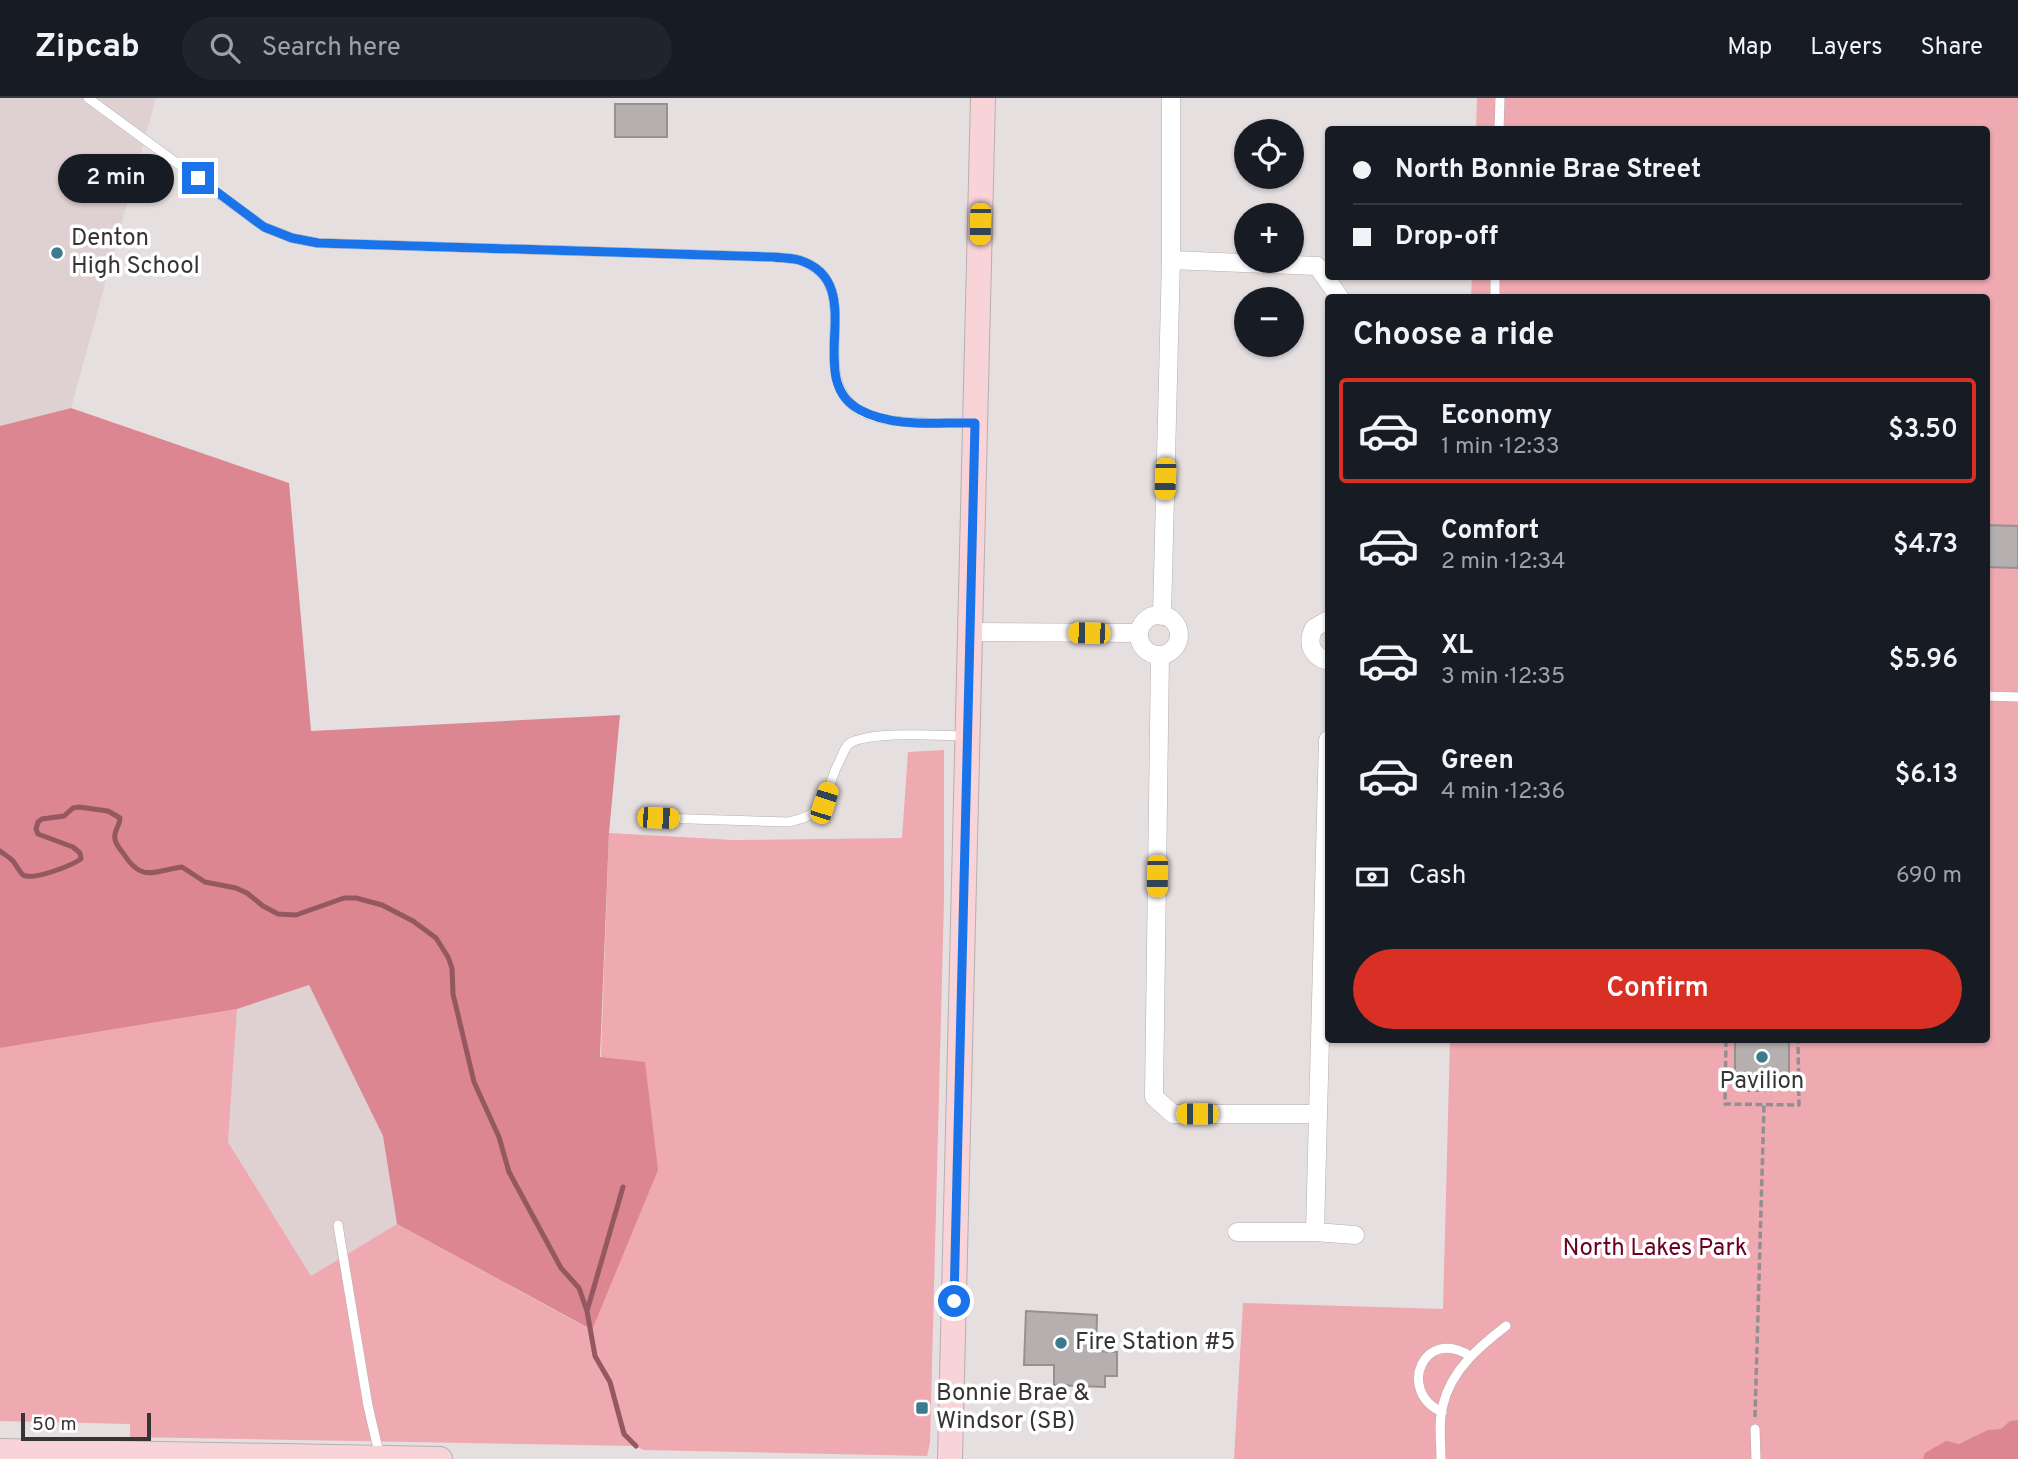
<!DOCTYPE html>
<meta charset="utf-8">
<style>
body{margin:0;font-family:Overpass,sans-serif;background:#20242c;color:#f1f3f6;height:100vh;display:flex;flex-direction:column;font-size:26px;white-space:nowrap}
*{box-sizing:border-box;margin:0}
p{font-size:23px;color:#9ea1a6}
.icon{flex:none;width:38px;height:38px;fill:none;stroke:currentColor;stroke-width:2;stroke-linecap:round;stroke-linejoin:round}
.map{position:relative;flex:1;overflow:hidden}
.sheet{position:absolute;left:1325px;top:196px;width:665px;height:749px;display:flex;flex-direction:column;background:#171b24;border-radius:7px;box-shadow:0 2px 5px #0004}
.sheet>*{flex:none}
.guide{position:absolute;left:1325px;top:28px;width:665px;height:154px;border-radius:7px;box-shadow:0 2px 5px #0004;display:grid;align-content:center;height:154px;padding:0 28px;background:#171b24}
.buttons{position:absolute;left:1234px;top:21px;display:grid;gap:14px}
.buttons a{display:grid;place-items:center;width:70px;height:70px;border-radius:50%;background:#171b24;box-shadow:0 2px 5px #0004;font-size:35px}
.scale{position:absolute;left:21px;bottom:18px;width:130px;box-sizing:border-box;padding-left:7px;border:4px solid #373435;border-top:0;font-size:19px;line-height:24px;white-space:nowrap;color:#373435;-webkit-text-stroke:5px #fff;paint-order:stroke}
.end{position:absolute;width:32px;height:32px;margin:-16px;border:9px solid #1a73e8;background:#fff;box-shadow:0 0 0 4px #fff}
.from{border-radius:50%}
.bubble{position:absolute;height:49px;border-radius:24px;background:#171b24;box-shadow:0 2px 5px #0004;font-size:23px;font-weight:600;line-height:49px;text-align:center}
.car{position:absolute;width:21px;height:42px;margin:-21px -10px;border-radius:9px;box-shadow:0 0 5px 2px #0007;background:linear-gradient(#f5c518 24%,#345 0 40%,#f5c518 0 76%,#345 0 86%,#f5c518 0)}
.guide b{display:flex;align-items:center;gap:24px;height:66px;font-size:26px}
.guide b+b{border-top:2px solid #363941}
.guide i{width:18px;height:18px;background:#f1f3f6}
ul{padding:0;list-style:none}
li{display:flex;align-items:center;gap:21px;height:105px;margin:0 14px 10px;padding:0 14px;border:4px solid transparent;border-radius:7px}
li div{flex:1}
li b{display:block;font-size:26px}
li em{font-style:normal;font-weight:600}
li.current{border-color:#d93025}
li>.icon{width:63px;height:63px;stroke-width:1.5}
h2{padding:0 28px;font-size:32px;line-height:84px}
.pay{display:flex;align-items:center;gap:18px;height:77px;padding:0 28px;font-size:26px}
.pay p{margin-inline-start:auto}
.action{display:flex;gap:14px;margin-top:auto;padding:14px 28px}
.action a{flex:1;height:80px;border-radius:42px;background:#d93025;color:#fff;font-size:28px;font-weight:600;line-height:80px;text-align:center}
header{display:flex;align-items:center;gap:42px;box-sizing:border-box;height:98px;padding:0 35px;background:#171b24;border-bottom:2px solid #363941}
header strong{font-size:33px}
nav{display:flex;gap:38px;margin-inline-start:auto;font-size:24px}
.search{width:490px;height:63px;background:#20242c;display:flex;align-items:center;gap:18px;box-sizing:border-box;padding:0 24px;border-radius:38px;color:#9ea1a6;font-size:26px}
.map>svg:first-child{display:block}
.built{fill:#dfd0d1}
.green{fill:#efa9b1}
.forest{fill:#dc8691}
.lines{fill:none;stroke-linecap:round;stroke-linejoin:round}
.stream{stroke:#935860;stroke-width:5}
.building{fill:#b5afaf;stroke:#969090;stroke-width:2}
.lane-casing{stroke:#b5afaf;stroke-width:10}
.street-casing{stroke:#b5afaf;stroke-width:19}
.secondary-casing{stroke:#b5afaf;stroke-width:26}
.path{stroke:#938e8f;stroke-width:3.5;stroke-dasharray:7 3.5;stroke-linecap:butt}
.lane{stroke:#fff;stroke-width:9}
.street{stroke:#fff;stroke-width:18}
.secondary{stroke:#f8d4d9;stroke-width:24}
.route{stroke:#1a73e8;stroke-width:9}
.poi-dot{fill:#3b7a8f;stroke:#fff;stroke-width:2.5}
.labels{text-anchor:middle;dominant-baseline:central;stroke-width:7;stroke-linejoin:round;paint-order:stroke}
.poi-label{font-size:24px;fill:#373435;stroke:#fff;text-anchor:start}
.park-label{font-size:24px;fill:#6a0022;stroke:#fff}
</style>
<header>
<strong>Zipcab</strong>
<div class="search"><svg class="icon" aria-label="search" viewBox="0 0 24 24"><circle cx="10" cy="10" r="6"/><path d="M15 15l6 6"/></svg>Search here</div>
<nav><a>Map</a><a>Layers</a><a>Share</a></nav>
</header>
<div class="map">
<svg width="2018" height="1361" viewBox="0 0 2018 1361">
<rect width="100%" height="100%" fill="#e6dfe0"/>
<path class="built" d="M0,0H156L71,310L0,328Z
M309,887L383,1038L397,1126L311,1178L228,1044L237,911Z"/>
<path class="green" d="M1477,0H2018V1361H1234L1243,1205L1443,1211L1450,942H1986V200L1471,199L1472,178H1986V32L1476,31Z
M944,652V802L930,1345L927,1358L643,1352L636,1348L130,1339V1326L0,1323V950L237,911L228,1044L311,1178L397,1126L591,1232L609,735L733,742L902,740L908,654Z"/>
<path class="forest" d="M71,310L289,385L311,633L620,617L609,735L600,959L645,964L658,1072L592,1232L397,1126L383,1038L309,887L237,911L0,950V328Z
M2018,1322V1361H1923L1925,1355L1946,1343L1959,1346L1988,1332L2001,1331L2010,1323Z"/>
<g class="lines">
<path class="stream" d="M0,753C5,757 9,759 13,763C16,767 20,774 23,777C34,783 72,767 81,761L80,755L73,749L38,736L36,731L38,724L42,721L64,718L73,710L79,709L108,713L120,720C120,728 113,733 115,741C116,747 120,751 123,755C142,785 153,773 182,769L205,784L236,790L247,795L263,808L278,816L296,817L344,800H356L382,807L413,823L436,840L448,859L452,870L453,896L474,984L499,1039L509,1074L561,1170L579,1190L587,1213
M623,1089L587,1213L595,1258L610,1284L624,1336L636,1348"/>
</g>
<path class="building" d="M615,6H667V39H615Z
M1986,427L2018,428V470L1986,469Z
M1743,942L1789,943V978H1782V986H1772V993H1748V985H1740V975H1735V943Z
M1026,1213L1097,1217L1096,1253L1117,1254V1278H1105V1289L1054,1287V1267H1024Z"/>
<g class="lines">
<g class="lane-casing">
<path id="lane" d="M88,0L264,129L292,140L318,145L773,159C781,160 791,160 799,162C870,185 804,273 857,311C883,329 942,324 974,325
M1499,32L1500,0
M1495,200V178
M1986,598L2018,599
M658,720L789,724C834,714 822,696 840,662C842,658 844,651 848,647C863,632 942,638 966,638
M338,1127L368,1308L380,1359
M1442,1314C1396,1293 1424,1228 1470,1258
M1755,1331L1756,1361
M1441,1361C1441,1343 1438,1324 1443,1307C1451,1272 1480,1248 1506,1228"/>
</g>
<g class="street-casing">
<path id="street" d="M1171,0V162
M1139 537a20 20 0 1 1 40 0a20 20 0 1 1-40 0Z
M1162,518L1171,162L1317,168L1340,200
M1328,522L1314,530C1306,545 1312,559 1328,563
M970,534L1139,535
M1160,557L1154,999L1173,1016H1318L1315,1134L1355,1137
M1318,1016L1328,642
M1237,1134H1315"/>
</g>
<g class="secondary-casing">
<path id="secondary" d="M0,1353L440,1361
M950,1361L983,0"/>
</g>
<path class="path" d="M1726,942L1725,1006L1799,1007L1798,942
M1755,1319L1764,1007"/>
<use href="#lane" class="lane"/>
<use href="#street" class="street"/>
<use href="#secondary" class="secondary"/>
</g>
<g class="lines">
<path class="route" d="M198,80L264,129L292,140L318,145L773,159C781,160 791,160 799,162C872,185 801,281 860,312C893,330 939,324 975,325L954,1203"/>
</g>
<g class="poi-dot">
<circle cx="57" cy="155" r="7"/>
<circle cx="1762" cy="959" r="7"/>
<circle cx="1061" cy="1245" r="7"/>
<rect x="915" y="1303" width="14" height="14" rx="3.5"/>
</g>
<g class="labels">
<g class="poi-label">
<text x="71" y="141">Denton<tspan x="71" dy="28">High School</tspan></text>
<text x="1762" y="984" text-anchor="middle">Pavilion</text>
<text x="1075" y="1245">Fire Station #5</text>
<text x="936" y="1296">Bonnie Brae &amp;<tspan x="936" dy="28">Windsor (SB)</tspan></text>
</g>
<g class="park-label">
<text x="1655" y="1151">North Lakes Park</text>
</g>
</g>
</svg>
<div class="buttons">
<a><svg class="icon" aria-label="locate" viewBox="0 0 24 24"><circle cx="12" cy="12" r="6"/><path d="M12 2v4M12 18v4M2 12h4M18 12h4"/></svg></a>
<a>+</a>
<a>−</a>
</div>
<div class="scale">50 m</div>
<i class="end from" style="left:954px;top:1203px"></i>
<i class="end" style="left:198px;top:80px"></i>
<div class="bubble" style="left:58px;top:56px;width:116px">2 min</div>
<i class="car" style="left:980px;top:126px;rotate:181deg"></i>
<i class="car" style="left:1165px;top:381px;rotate:182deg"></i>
<i class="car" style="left:1089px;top:535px;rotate:271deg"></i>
<i class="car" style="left:824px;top:705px;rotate:18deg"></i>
<i class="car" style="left:658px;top:720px;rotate:92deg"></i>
<i class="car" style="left:1157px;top:778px;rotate:181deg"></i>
<i class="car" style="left:1197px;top:1016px;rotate:270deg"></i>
<div class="guide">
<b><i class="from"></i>North Bonnie Brae Street</b>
<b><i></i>Drop-off</b>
</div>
<section class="sheet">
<h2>Choose a ride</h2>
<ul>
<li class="current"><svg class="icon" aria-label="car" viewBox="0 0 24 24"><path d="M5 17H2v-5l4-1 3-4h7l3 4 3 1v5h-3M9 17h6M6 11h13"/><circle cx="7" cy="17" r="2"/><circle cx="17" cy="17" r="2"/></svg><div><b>Economy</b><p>1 min · 12:33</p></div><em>$3.50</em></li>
<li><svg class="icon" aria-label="car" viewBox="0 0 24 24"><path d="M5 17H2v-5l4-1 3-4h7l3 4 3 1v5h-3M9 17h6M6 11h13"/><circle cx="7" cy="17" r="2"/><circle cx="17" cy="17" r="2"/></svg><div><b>Comfort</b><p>2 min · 12:34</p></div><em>$4.73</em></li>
<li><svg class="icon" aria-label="car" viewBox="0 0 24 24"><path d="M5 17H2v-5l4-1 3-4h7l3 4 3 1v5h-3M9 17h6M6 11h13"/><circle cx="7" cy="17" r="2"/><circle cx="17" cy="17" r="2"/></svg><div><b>XL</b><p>3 min · 12:35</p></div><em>$5.96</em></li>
<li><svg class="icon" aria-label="car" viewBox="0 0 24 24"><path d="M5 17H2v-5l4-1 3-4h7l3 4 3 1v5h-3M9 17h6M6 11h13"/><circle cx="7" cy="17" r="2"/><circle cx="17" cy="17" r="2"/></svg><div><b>Green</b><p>4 min · 12:36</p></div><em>$6.13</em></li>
</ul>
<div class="pay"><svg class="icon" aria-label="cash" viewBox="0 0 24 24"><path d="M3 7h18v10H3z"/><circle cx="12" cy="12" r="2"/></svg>Cash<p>690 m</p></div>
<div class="action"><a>Confirm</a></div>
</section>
</div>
